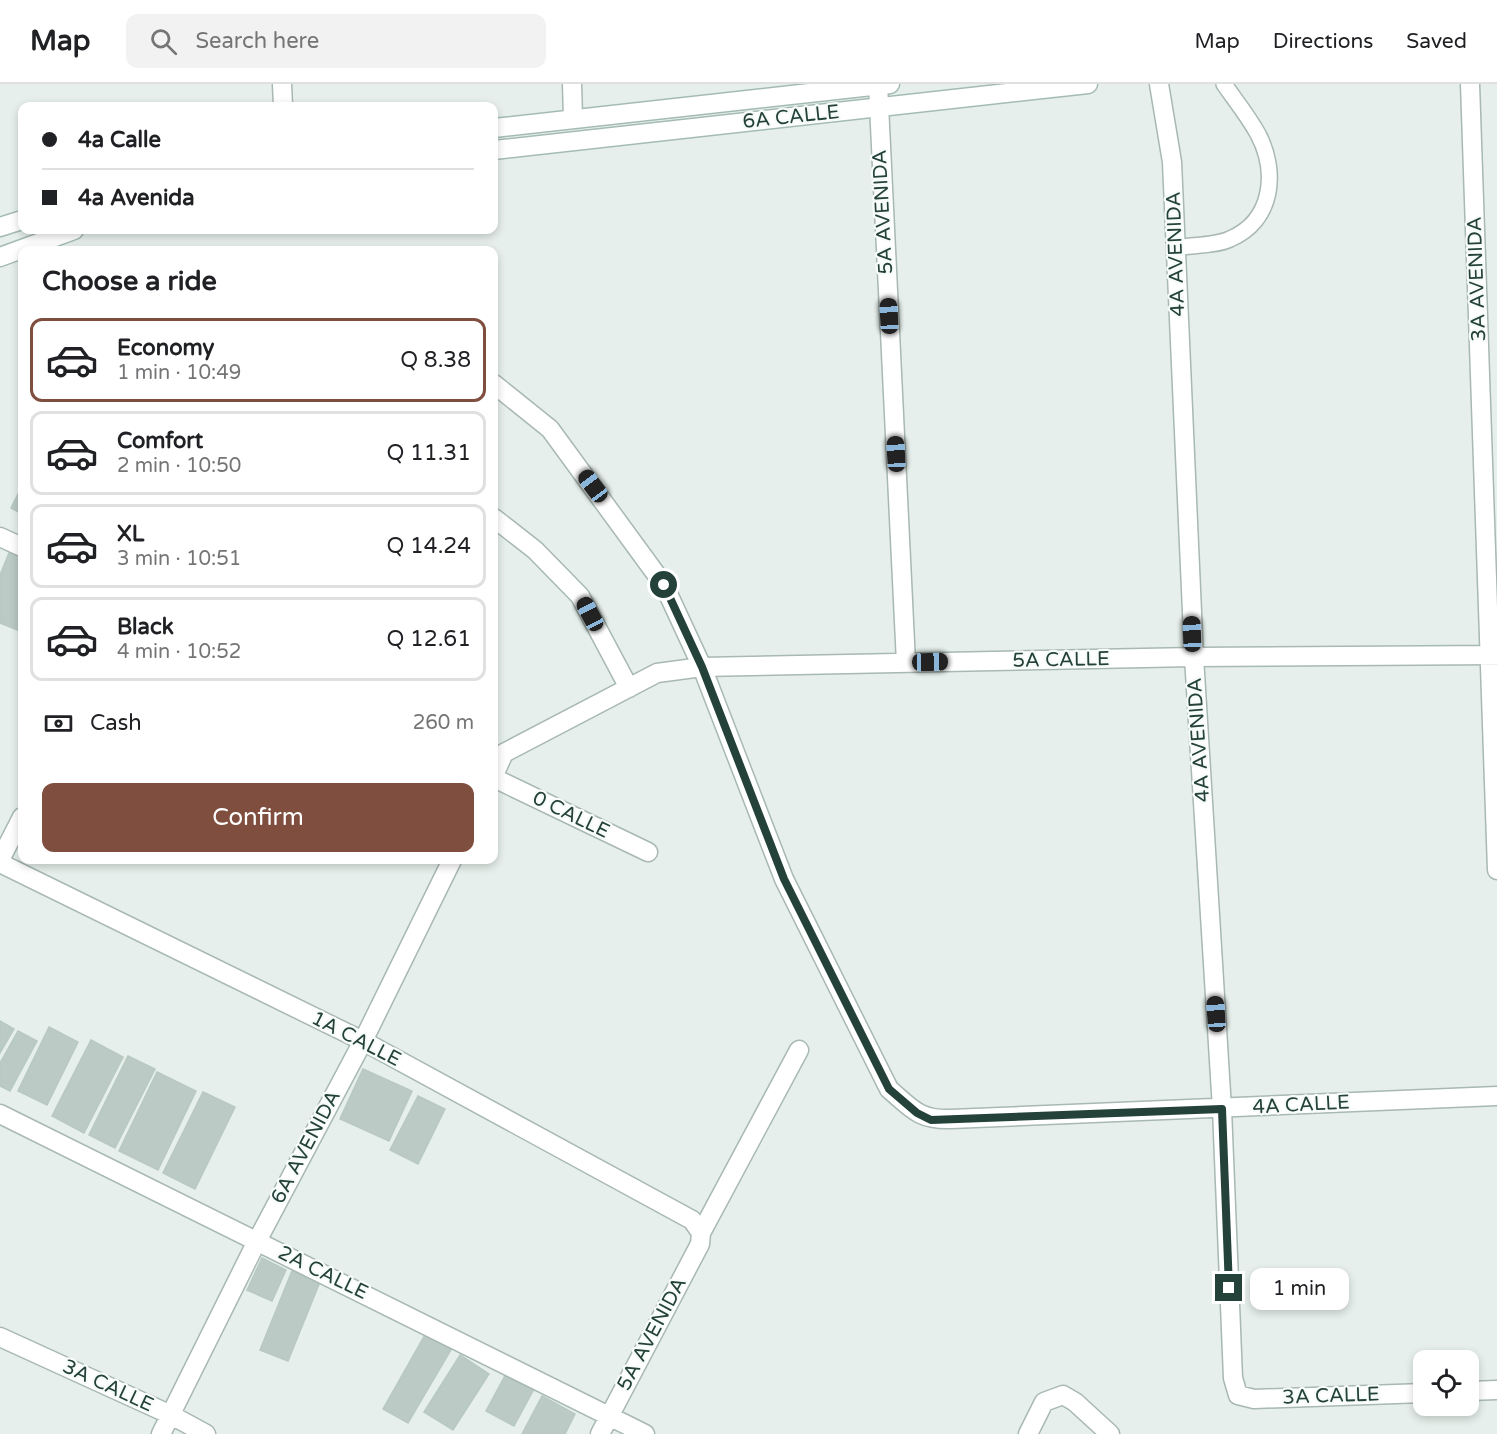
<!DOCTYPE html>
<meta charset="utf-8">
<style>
body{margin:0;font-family:"Varela Round",sans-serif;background:#f2f2f2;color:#202124;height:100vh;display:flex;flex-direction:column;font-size:22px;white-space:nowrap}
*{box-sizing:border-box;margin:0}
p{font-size:20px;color:#757577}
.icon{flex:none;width:33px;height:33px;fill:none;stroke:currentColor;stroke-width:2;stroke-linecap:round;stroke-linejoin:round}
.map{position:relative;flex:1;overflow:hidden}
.panel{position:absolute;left:18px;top:162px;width:480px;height:618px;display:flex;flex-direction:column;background:#fff;border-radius:12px;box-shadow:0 3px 9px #0003}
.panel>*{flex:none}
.guide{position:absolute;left:18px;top:18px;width:480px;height:132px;border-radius:12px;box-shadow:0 3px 9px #0003;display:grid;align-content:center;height:132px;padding:0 24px;background:#fff}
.buttons{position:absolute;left:1413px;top:1266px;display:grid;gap:12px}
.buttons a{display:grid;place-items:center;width:66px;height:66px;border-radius:12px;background:#fff;box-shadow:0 3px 9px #0003;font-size:30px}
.end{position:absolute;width:27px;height:27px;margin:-14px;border:8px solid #24423a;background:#fff;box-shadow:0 0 0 3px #fff}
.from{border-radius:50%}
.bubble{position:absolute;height:42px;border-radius:12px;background:#fff;box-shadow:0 3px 9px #0003;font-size:20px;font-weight:600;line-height:42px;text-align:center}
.car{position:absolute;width:18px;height:36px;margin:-18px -9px;border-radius:8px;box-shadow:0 0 4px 2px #0007;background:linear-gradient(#222 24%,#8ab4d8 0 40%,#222 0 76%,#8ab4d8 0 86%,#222 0)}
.guide b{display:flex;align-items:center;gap:21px;height:57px;font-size:22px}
.guide b+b{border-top:2px solid #e0e0e0}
.guide i{width:15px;height:15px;background:#202124}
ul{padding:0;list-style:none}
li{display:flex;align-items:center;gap:18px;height:84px;margin:0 12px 9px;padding:0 12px;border:3px solid #e0e0e0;border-radius:12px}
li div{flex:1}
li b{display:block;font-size:22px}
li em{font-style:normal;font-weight:600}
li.active{border-color:#7f4e3f}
li>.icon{width:54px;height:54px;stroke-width:1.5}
h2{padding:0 24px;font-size:27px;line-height:72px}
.pay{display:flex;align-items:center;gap:15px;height:66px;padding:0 24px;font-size:22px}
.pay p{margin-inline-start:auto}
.cta{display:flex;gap:12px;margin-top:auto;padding:12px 24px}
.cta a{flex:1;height:69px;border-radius:12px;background:#7f4e3f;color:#fff;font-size:24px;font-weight:600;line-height:69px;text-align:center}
header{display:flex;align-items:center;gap:36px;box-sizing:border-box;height:84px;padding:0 30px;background:#fff;border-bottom:2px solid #e0e0e0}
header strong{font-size:28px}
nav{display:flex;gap:33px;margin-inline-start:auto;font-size:21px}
.search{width:420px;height:54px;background:#f2f2f2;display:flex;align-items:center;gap:15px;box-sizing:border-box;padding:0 21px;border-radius:12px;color:#757577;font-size:22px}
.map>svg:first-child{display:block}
.building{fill:#bbcac4;stroke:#b8c9c2;stroke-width:1.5}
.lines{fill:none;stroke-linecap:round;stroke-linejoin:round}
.lane-casing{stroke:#a8b8b2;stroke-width:18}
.street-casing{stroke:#a8b8b2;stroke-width:21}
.secondary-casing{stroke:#a4bbb3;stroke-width:21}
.lane{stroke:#fff;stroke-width:15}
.street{stroke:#fff;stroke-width:18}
.secondary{stroke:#fff;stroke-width:18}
.route{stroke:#24423a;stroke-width:8}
.labels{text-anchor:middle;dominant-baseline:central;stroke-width:4.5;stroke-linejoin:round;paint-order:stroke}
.street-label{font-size:20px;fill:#24423a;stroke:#f7fbf9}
</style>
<header>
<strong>Map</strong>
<div class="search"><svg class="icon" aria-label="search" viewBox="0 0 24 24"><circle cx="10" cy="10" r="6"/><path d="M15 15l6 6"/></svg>Search here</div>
<nav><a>Map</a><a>Directions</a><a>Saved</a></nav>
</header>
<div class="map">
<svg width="1497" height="1350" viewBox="0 0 1497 1350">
<rect width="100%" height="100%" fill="#e6efeb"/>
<path class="building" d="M22,402V430L11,424Z
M9,469L22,474V548L0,539V491Z
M0,937L14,945L0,969Z
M49,943L78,958L47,1021L18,1007Z
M18,947L37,957L10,1007L0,1002V979Z
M91,956L123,973L84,1049L52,1032Z
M128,972L155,985L115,1064L89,1051Z
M363,985L412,1007L389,1057L340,1035Z
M157,988L196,1007L158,1086L119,1067Z
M203,1008L235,1023L195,1105L163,1089Z
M418,1012L445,1025L418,1080L390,1066Z
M262,1174L286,1186L272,1217L247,1206Z
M292,1187L320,1198L288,1277L260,1266Z
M426,1249L452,1264L408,1339L383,1325Z
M460,1271L489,1290L453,1346L424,1328Z
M507,1288L535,1303L514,1342L486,1327Z
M542,1312L575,1330L565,1350H522Z"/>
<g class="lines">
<g class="lane-casing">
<path id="lane" d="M1176,164C1192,161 1215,162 1230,155C1273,137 1278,88 1258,50C1248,32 1235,16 1224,0"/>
</g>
<g class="street-casing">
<path id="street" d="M282,0L283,22
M572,0L573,33
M878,0L906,579
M1159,0L1172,78L1194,573L1222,1025L1233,1294L1238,1311L1254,1315L1424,1309
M1470,0L1497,786
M494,300L550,345L664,501L702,583L784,795L889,1005C912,1025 919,1036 951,1035L1497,1012
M494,434L535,466L580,512L629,604
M0,453L22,463
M494,691L504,669L657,589L702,583L1194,573L1497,571
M494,694L648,768
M0,776L22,733
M0,779L363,957L692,1136L701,1149
M0,1030L645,1350
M0,1253L171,1331L206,1350
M1468,1307L1497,1306
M161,1350L257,1157L363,957L452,776
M600,1350L700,1160L701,1149L799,966
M1028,1350L1044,1318L1063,1311L1075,1318L1110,1350"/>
</g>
<g class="secondary-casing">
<path id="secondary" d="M494,44L890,0
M494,66L1088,0
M0,143L22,136
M0,173L74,146"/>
</g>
<use href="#lane" class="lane"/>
<use href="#street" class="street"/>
<use href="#secondary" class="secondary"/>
</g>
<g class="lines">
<path class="route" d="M664,501L702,583L784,795L889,1005L917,1029L931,1036L1222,1025L1229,1204"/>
</g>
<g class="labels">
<g class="street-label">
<text transform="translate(791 33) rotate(-6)">6A CALLE</text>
<text transform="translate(883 128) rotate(-93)">5A AVENIDA</text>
<text transform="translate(1176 170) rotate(-92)">4A AVENIDA</text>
<text transform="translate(1477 195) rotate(-92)">3A AVENIDA</text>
<text transform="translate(1061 576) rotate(-1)">5A CALLE</text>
<text transform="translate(1199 656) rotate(-94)">4A AVENIDA</text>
<text transform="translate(571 731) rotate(26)">0 CALLE</text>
<text transform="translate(356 955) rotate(27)">1A CALLE</text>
<text transform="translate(1301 1021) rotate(-3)">4A CALLE</text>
<text transform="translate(306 1063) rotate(-62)">6A AVENIDA</text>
<text transform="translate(323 1189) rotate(26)">2A CALLE</text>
<text transform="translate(652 1250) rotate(-62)">5A AVENIDA</text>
<text transform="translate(108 1302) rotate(25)">3A CALLE</text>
<text transform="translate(1331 1312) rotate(-2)">3A CALLE</text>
</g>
</g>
</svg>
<div class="buttons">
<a><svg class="icon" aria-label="locate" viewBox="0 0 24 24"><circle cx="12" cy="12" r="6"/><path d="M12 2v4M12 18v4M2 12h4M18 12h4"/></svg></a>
</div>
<i class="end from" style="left:664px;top:501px"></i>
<i class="end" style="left:1229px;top:1204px"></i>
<div class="bubble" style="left:1250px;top:1184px;width:99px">1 min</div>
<i class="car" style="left:889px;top:232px;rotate:357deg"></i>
<i class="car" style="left:896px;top:370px;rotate:357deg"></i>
<i class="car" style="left:593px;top:402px;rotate:323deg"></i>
<i class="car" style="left:590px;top:530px;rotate:332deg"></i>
<i class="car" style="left:1192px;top:550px;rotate:358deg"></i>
<i class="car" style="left:930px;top:578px;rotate:89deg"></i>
<i class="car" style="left:1216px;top:930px;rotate:356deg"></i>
<div class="guide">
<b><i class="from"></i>4a Calle</b>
<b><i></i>4a Avenida</b>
</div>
<section class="panel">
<h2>Choose a ride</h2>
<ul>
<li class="active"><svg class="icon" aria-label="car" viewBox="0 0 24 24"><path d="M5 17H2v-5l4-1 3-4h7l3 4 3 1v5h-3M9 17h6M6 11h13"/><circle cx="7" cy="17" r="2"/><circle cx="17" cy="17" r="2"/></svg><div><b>Economy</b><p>1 min · 10:49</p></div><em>Q 8.38</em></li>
<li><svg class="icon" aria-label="car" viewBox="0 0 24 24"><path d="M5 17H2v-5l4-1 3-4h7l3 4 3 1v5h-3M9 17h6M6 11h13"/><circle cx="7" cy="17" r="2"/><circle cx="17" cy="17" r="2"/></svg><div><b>Comfort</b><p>2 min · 10:50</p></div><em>Q 11.31</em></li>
<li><svg class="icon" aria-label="car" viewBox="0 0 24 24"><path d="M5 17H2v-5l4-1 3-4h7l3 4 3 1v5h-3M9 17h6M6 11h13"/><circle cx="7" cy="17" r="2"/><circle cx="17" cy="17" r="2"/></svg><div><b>XL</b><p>3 min · 10:51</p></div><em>Q 14.24</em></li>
<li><svg class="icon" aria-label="car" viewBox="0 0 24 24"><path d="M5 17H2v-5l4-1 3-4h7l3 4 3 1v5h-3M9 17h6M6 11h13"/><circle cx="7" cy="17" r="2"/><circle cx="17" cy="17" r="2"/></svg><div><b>Black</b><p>4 min · 10:52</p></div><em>Q 12.61</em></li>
</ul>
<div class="pay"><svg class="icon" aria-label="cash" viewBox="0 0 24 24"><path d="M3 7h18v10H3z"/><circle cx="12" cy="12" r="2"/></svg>Cash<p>260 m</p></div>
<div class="cta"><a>Confirm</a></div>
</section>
</div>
